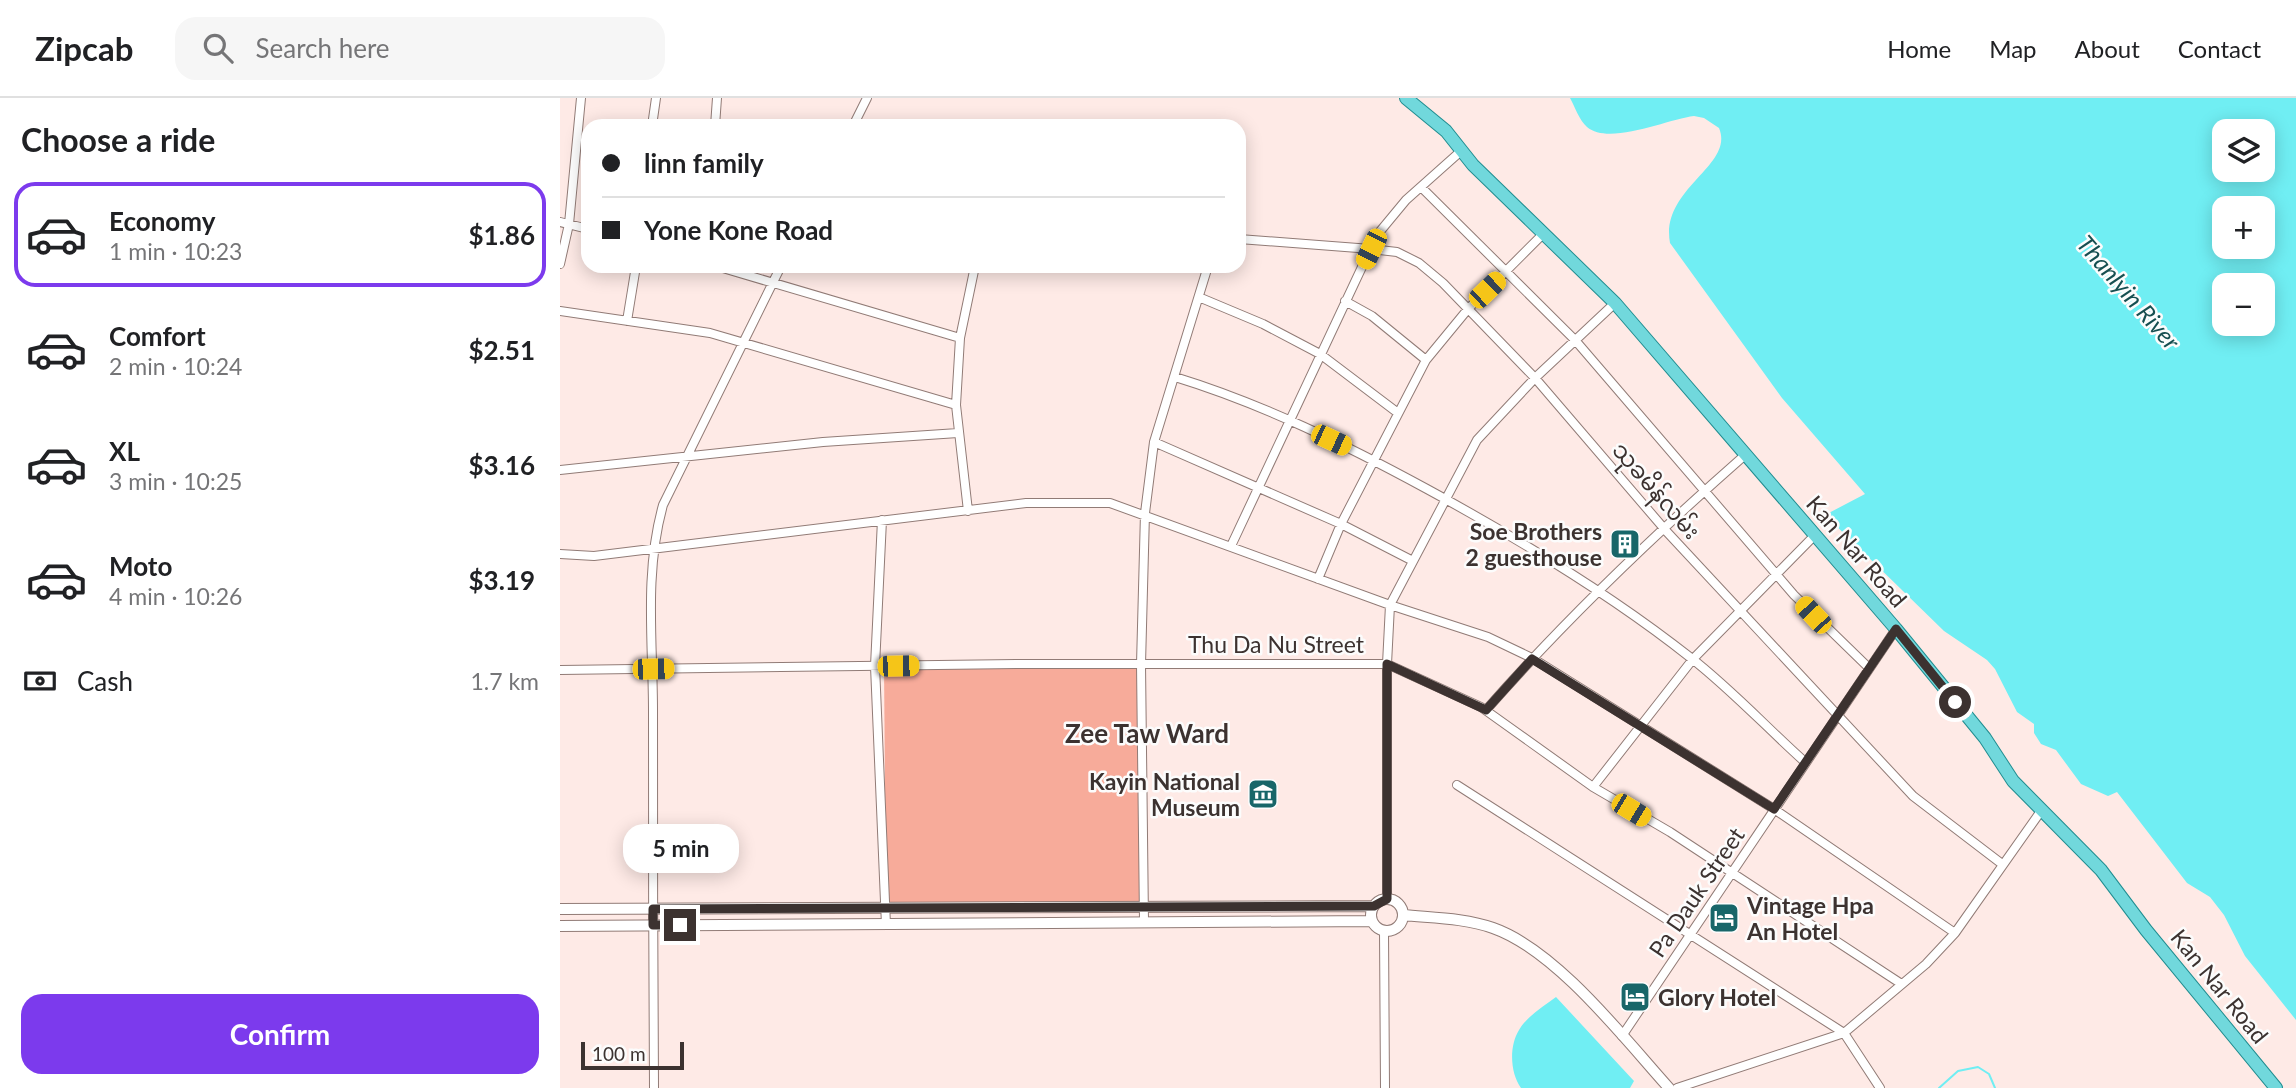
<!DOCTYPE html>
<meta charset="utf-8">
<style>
body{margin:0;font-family:Lato,"Noto Sans Myanmar",sans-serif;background:#f6f6f6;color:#202124;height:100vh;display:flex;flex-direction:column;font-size:26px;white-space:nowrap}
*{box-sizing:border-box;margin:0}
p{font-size:23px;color:#757577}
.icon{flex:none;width:38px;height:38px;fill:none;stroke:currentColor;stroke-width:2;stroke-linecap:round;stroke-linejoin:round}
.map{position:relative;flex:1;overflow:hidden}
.sheet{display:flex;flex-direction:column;background:#fff;width:560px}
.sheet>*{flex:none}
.hud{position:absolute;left:21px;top:21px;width:665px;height:154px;border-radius:21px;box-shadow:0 4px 18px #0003;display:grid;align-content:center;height:154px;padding:0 21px;background:#fff}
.fabs{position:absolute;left:1652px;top:21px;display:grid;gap:14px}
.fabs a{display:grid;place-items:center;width:63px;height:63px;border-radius:14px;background:#fff;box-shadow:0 4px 18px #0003;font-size:35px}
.scale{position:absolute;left:21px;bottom:18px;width:103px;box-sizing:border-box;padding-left:7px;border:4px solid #3c3230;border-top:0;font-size:19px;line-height:24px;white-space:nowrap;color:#3c3230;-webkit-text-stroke:5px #fcfcfc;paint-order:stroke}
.end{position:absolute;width:32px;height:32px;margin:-16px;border:9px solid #3c3230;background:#fff;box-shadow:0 0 0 4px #fff}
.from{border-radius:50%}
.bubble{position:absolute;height:49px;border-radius:21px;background:#fff;box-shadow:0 4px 18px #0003;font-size:23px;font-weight:700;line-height:49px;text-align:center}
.car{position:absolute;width:21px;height:42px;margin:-21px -10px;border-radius:9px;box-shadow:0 0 5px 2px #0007;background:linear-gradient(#f5c518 24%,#345 0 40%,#f5c518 0 76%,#345 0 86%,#f5c518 0)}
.hud b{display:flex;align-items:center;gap:24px;height:66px;font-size:26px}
.hud b+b{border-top:2px solid #e0e0e0}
.hud i{width:18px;height:18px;background:#202124}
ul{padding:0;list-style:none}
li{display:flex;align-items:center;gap:21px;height:105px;margin:0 14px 10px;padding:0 7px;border:4px solid transparent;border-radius:21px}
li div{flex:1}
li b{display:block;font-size:26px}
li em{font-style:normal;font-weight:700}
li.selected{border-color:#7c3aed}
li>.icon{width:63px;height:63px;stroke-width:1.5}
h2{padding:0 21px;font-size:32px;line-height:84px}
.pay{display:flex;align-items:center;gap:18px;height:77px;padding:0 21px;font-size:26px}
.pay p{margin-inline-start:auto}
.cta{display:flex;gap:14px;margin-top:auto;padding:14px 21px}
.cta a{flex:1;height:80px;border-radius:21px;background:#7c3aed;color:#fff;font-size:28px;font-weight:700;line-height:80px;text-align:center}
header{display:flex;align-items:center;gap:42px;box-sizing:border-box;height:98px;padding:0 35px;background:#fff;border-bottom:2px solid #e0e0e0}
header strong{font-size:33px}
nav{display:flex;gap:38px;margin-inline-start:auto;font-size:24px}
.search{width:490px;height:63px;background:#f6f6f6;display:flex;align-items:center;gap:18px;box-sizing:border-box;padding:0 24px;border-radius:21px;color:#757577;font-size:26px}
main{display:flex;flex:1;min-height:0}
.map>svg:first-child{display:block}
.green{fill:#f7ab9a}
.water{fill:#70eef3;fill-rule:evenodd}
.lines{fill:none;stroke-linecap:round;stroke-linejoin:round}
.stream{stroke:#70eef3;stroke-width:2}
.minor-casing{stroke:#917b76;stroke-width:10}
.tertiary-casing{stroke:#917b76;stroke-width:12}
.primary-casing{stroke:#218d90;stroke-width:14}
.minor{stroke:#fff;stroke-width:8}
.tertiary{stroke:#fff;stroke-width:10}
.primary{stroke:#71d8dc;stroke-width:12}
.route{stroke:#3c3230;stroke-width:9}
.labels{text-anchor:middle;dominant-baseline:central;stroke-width:5;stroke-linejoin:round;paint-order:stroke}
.street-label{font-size:23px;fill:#3c3230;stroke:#fcfcfc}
.poi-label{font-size:23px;font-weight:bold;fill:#3c3230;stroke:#fcfcfc;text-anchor:end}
.water-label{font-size:24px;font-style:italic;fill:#164f51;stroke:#fcfcfc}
.quarter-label{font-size:26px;font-weight:bold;fill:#3c3230;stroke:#fcfcfc}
</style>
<header>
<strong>Zipcab</strong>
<div class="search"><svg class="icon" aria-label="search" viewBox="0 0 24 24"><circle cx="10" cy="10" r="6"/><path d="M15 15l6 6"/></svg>Search here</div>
<nav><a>Home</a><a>Map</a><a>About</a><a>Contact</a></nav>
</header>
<main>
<section class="sheet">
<h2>Choose a ride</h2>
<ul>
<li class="selected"><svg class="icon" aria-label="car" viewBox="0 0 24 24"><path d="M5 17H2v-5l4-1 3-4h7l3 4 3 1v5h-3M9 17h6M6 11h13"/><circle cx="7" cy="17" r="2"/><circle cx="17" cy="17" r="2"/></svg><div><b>Economy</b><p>1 min · 10:23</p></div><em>$1.86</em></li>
<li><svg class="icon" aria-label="car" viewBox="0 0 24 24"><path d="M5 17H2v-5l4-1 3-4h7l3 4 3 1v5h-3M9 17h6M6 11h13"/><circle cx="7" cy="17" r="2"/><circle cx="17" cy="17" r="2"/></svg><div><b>Comfort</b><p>2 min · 10:24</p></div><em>$2.51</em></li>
<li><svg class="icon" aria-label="car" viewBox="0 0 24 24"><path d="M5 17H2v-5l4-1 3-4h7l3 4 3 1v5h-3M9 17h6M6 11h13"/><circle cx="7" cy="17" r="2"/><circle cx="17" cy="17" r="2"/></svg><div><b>XL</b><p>3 min · 10:25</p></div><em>$3.16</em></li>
<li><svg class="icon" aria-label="car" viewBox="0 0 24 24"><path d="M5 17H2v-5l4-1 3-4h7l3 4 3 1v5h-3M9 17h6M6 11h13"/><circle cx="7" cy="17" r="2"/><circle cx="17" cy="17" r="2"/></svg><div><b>Moto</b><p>4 min · 10:26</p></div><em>$3.19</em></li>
</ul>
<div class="pay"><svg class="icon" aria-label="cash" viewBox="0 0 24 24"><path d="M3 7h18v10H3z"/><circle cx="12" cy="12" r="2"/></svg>Cash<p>1.7 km</p></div>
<div class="cta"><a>Confirm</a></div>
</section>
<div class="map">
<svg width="1736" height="990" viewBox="0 0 1736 990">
<rect width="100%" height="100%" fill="#feeae6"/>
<path class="green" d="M324,566H581L585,809L326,811Z"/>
<path class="water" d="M1010,0H1736V922L1685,858L1664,817L1650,799L1627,785L1557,694L1548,698L1521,686L1496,652L1481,646L1474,635V626L1457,614L1435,571L1427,562L1384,533L1265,417L1305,396L1222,300L1110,145C1100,90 1175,68 1159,30L1144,20L1134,18C1108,21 1049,48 1027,29C1019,22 1015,9 1010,0ZM1664,33H1703V72H1664ZM1664,110H1703V149H1664ZM1664,187H1703V226H1664Z
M996,899L1074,983L1070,990H961C950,975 949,948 959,932C966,919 984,908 996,899Z"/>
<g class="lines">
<path class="stream" d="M1379,990L1398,973L1418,969L1429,976L1435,990"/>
<g class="minor-casing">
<path id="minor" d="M92,28L96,0
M155,28L157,0
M293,28L307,0
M861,89L1015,242L1234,497L1309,570
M0,124L28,131
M679,141L811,151L837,154L859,165L883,185L975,280L1107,434L1353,698L1442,766
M0,166L9,126L21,0
M156,168L400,240
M641,200L703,226L760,256L838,315
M785,203L812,218L866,262
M0,213L150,235L396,307
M67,223L76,168
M615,279C703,306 786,347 867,391C959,441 1049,495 1131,560C1171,591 1207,630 1245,664
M594,344L781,426L853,463
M0,372L263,344L398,335
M408,413L396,307L400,240L415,168
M322,422L315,568L326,827
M671,448L817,137L846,102L901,53
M0,456L34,458L466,405H550L830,507L928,539L972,560L1214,711L1395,835
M758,481L781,426L866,262L908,211L983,136
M0,572L456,566H827L921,609L1033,689L1110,734L1340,885
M926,612C1006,521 1094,437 1185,357
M897,687L1284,935L1320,990
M1033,689L1133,561L1255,437
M827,801V566L830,507L917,342L975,280L1055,205
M584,823L581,566L585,415L594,344L648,168
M824,833L825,990
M1062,938L1336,531
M94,990C93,864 93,739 93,613C93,544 84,475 103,407L221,168
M1117,990L1284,935L1366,866L1395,835L1481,713"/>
</g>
<g class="tertiary-casing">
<path id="tertiary" d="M811 817a16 16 0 1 1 32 0a16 16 0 1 1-32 0Z
M0,811L814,808
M843,817C873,820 905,820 933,830C996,852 1064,940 1109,990
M0,828L812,823"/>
</g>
<g class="primary-casing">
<path id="primary" d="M846,0L886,33L913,67L1055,205L1336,531L1425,640L1453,683L1541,772L1586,832L1716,990"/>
</g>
<use href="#minor" class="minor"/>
<use href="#tertiary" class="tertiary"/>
<use href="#primary" class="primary"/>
</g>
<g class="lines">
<path class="route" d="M120,827H93V811L814,808L827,801V566L926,612L972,561L1214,711L1336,531L1395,604"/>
</g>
<defs>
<g id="building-square" transform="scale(1.575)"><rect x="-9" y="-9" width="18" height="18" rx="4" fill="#186669" stroke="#fcfcfc"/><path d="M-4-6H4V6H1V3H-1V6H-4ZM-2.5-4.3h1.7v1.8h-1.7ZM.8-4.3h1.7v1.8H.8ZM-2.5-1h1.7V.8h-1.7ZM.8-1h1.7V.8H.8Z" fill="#fff"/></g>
<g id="museum-square" transform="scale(1.575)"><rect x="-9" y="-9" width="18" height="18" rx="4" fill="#186669" stroke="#fcfcfc"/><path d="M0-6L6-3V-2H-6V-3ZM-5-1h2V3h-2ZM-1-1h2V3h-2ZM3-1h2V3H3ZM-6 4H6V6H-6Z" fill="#fff"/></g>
<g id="hotel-square" transform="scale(1.575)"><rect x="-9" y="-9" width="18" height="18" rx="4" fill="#186669" stroke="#fcfcfc"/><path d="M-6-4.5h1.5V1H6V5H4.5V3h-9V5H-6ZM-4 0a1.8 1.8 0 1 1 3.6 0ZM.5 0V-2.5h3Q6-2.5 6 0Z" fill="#fff"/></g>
</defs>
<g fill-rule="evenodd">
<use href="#building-square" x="1065" y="446"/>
<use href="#museum-square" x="703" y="696"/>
<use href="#hotel-square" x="1164" y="820"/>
<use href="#hotel-square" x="1075" y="899"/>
</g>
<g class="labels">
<g class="street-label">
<text transform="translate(1097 392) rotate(49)">သုခမိန်လမ်း</text>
<text transform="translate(1297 453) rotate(49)">Kan Nar Road</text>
<text x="716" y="546">Thu Da Nu Street</text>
<text transform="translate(1136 794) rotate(-56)">Pa Dauk Street</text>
<text transform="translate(1660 888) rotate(51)">Kan Nar Road</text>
</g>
<g class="poi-label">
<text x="1042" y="433">Soe Brothers<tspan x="1042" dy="26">2 guesthouse</tspan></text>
<text x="680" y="683">Kayin National<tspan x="680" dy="26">Museum</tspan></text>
<text x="1187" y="807" text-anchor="start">Vintage Hpa<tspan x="1187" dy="26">An Hotel</tspan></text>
<text x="1098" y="899" text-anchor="start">Glory Hotel</text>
</g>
<g class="water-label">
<text transform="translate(1569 194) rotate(49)">Thanlyin River</text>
</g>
<g class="quarter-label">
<text x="587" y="635">Zee Taw Ward</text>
</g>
</g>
</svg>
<div class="fabs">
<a><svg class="icon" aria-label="layers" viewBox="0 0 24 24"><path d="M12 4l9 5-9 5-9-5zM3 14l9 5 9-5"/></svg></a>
<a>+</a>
<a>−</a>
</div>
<div class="scale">100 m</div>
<i class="end from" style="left:1395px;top:604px"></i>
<i class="end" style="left:120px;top:827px"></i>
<div class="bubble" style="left:63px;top:726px;width:116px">5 min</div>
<i class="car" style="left:811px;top:151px;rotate:206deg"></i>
<i class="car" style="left:927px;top:192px;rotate:46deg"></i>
<i class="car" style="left:771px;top:342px;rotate:115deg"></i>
<i class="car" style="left:1253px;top:517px;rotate:317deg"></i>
<i class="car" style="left:338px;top:568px;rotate:89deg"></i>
<i class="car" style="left:93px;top:571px;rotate:89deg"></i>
<i class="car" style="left:1071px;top:712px;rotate:121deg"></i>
<div class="hud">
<b><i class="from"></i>linn family</b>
<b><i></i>Yone Kone Road</b>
</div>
</div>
</main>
